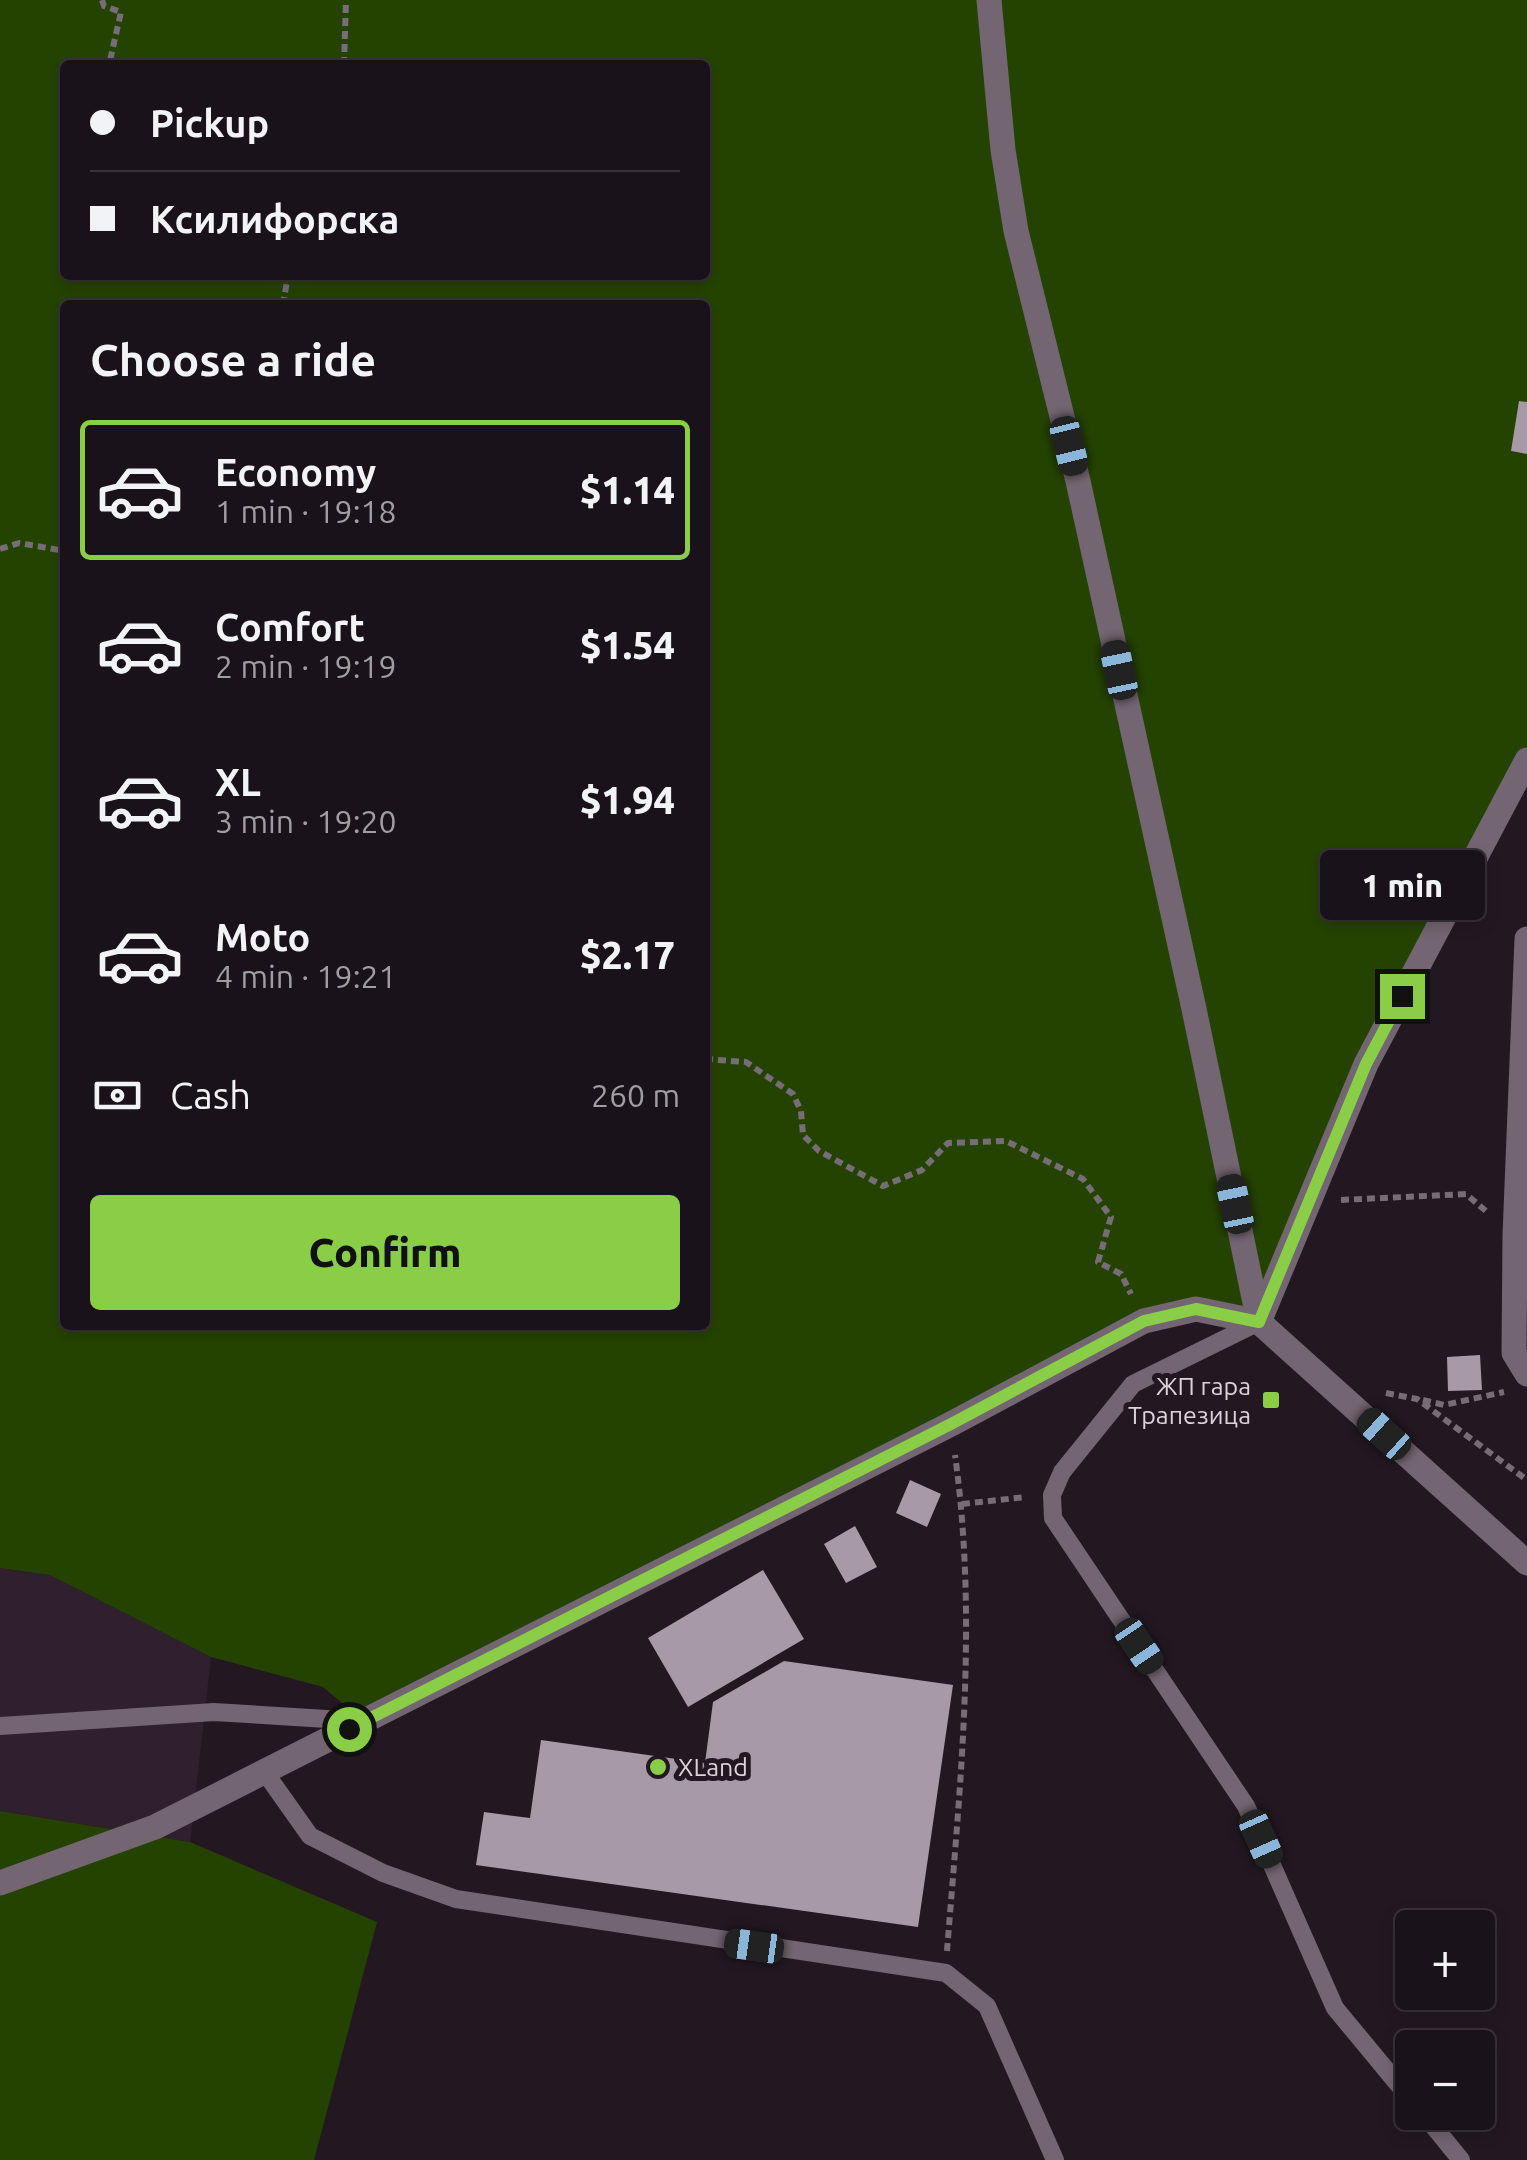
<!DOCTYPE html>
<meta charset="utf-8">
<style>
body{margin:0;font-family:Ubuntu,sans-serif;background:#272027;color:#f1f3f6;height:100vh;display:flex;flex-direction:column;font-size:38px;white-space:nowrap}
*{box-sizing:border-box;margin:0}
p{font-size:32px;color:#9f9ea2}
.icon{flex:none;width:55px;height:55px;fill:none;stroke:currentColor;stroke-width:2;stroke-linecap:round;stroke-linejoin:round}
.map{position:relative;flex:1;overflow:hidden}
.side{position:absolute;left:60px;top:300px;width:650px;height:1030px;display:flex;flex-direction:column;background:#1a121a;border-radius:10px;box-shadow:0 5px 15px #0003,0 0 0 2px #383239}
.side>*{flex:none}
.hud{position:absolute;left:60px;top:60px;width:650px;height:220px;border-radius:10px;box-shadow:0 5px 15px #0003,0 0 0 2px #383239;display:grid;align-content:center;height:220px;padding:0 30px;background:#1a121a}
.tools{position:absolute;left:1395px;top:1910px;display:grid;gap:20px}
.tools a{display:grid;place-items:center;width:100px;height:100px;border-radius:10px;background:#1a121a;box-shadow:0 5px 15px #0003,0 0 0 2px #383239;font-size:50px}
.end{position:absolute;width:45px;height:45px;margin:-22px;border:12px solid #8ace47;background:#111;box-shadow:0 0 0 5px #111}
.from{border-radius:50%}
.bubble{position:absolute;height:70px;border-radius:10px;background:#1a121a;box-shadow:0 5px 15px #0003,0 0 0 2px #383239;font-size:32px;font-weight:800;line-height:70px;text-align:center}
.car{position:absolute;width:30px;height:60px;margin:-30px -15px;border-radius:12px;box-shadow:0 0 8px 2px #0007;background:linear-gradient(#222 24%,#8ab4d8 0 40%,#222 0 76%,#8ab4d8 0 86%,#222 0)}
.hud b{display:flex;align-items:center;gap:35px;height:95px;font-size:38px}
.hud b+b{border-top:2px solid #383239}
.hud i{width:25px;height:25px;background:#f1f3f6}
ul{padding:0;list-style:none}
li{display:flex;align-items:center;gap:30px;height:140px;margin:0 20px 15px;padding:0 10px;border:5px solid transparent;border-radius:10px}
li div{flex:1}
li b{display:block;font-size:38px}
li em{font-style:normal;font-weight:800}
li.on{border-color:#8ace47}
li>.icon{width:90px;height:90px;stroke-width:1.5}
h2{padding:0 30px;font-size:45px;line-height:120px}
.pay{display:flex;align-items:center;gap:25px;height:110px;padding:0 30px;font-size:38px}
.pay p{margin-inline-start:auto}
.button{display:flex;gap:20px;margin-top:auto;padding:20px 30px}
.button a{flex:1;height:115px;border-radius:10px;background:#8ace47;color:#111;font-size:40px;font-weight:800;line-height:115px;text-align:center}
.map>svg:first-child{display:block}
.built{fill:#30202e}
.green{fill:#254300;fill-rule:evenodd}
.building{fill:#a799a5}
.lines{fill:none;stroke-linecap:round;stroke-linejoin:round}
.path{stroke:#776d76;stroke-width:6;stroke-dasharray:8 5;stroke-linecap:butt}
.lane{stroke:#736571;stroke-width:18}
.street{stroke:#736571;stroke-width:25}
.secondary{stroke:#736571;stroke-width:25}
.route{stroke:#8ace47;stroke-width:12}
.poi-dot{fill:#8ace47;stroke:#231822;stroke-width:4}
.labels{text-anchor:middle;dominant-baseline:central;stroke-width:10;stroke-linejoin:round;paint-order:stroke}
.poi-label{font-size:25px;fill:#dbd3da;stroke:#231822;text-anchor:end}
</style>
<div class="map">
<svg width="1527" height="2160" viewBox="0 0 1527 2160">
<rect width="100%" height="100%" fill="#231822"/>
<path class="built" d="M0,1568L50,1575L211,1657L190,1842L0,1811Z"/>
<path class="green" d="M0,0H1527V760L1366,1064L1259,1322L1144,1321L363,1721L323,1687L211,1657L50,1575L0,1568ZM65,65H705V275H65ZM65,305H705V1325H65Z
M0,1811L190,1842L377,1922L314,2160H0Z"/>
<path class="building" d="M1519,401L1527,402V454L1511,451Z
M1480,1355L1482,1390L1448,1391L1447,1357Z
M910,1480L941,1494L927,1527L896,1513Z
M855,1526L877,1567L846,1583L824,1544Z
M763,1570L804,1639L688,1707L648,1638Z
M784,1661L953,1685L918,1927L476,1865L484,1812L530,1818L541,1740L705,1763L713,1702Z"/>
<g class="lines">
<path class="path" d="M102,0L104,6L121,12L109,65
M344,65L346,0
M283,305L288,275
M0,549L19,543L65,551
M705,1059L746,1062L793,1094L801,1111L803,1135L819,1151L883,1186L922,1170L948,1143L1006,1141L1083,1179L1111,1217L1098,1262L1121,1274L1131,1294
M1341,1200L1466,1194L1487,1212
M1386,1393L1417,1399L1527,1480
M1423,1400L1444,1405L1504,1392
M962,1504L1026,1497
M947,1951C960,1786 978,1620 955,1455"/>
<path class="lane" d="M1259,1322L1133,1384L1062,1472L1052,1495L1053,1518L1246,1806L1335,2008L1412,2101
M0,1726L214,1712L359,1721
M264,1771L310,1836L383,1873L456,1899L946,1973L987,2006L1055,2160
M1422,2112L1461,2160"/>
<path class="street" d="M1527,939L1515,1235L1514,1353L1527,1374
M0,1883L155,1827L951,1424L1144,1321L1196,1309L1259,1322"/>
<path class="secondary" d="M989,0L1003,150L1016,231L1078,481L1194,1009L1259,1322L1527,1563
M1259,1322L1366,1064L1527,760"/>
</g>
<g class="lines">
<path class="route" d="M349,1729L951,1424L1144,1321L1196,1309L1259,1322L1366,1064L1402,996"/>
</g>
<g class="poi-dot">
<rect x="1261" y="1390" width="20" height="20" rx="5"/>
<circle cx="658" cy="1767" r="10"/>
</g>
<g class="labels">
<g class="poi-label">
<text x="1251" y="1386">ЖП гара<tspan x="1251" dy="29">Трапезица</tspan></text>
<text x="678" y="1767" text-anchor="start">XLand</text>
</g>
</g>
</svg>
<div class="tools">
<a>+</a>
<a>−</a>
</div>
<i class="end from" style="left:349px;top:1729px"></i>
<i class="end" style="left:1402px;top:996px"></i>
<div class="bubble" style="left:1320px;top:850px;width:165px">1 min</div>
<i class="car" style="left:1069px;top:446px;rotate:166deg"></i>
<i class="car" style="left:1119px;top:670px;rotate:348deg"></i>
<i class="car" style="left:1235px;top:1204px;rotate:348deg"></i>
<i class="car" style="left:1384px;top:1434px;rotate:312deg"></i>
<i class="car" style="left:1139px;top:1646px;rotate:146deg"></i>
<i class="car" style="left:1261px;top:1839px;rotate:156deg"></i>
<i class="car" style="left:754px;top:1946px;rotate:278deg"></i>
<div class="hud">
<b><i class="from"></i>Pickup</b>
<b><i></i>Ксилифорска</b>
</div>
<section class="side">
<h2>Choose a ride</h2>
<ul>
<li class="on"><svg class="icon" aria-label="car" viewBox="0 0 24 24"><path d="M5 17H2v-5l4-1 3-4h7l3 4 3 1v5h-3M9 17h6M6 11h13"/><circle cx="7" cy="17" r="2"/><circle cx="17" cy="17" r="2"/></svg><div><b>Economy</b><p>1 min · 19:18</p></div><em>$1.14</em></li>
<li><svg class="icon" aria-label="car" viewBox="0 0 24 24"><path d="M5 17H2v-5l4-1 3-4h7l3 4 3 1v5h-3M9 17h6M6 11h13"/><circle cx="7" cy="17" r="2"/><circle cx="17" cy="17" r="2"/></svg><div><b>Comfort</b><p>2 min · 19:19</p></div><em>$1.54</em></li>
<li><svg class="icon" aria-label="car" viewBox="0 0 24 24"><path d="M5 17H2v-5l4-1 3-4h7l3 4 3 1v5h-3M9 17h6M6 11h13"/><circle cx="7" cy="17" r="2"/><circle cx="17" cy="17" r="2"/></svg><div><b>XL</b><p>3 min · 19:20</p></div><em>$1.94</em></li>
<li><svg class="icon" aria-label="car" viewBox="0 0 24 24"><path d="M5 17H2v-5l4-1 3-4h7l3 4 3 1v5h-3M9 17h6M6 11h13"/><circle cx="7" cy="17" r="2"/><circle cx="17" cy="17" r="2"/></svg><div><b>Moto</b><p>4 min · 19:21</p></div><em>$2.17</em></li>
</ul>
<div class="pay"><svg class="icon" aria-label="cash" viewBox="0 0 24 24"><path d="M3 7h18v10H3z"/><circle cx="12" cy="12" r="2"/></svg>Cash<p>260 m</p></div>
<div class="button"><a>Confirm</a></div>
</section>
</div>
